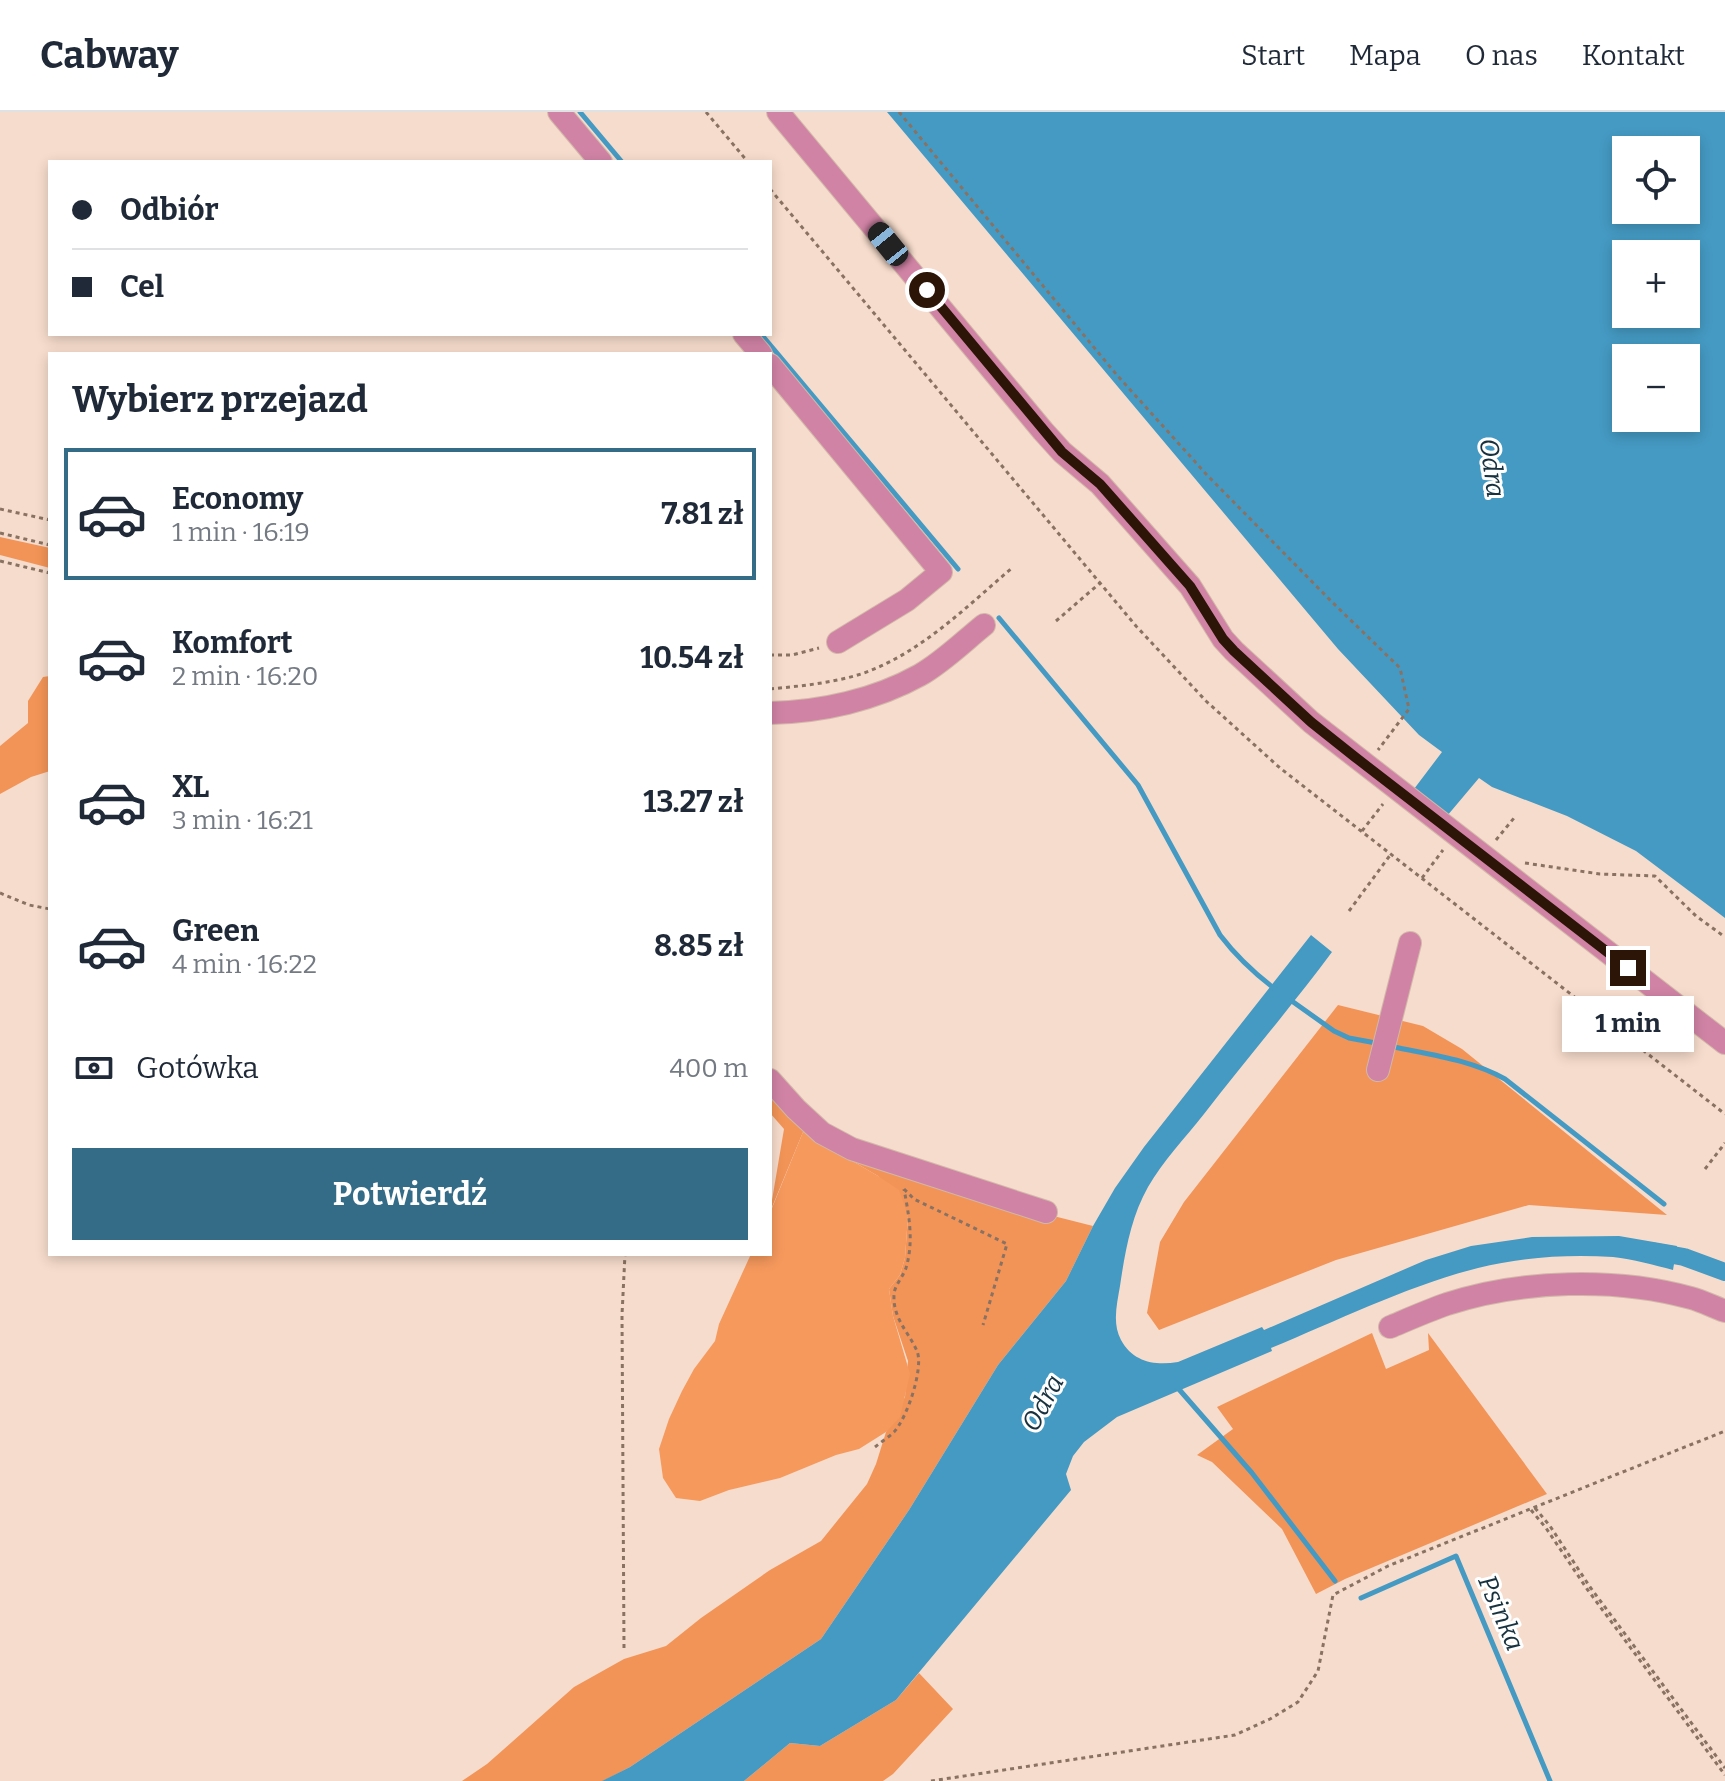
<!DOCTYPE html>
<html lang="pl">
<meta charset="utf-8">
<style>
body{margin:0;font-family:Bitter,serif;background:#f6f6f7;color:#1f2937;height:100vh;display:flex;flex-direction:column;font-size:30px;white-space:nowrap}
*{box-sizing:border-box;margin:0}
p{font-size:26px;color:#747a83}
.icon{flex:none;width:44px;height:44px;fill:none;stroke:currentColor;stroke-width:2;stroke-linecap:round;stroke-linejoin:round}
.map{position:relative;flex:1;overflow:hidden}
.details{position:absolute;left:48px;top:240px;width:724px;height:904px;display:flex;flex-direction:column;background:#fff;border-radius:0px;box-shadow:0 4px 12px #0003}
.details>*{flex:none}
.hud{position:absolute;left:48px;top:48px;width:724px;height:176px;border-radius:0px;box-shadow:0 4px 12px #0003;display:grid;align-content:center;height:176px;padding:0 24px;background:#fff}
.buttons{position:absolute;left:1612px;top:24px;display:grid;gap:16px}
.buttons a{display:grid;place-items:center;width:88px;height:88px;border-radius:0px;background:#fff;box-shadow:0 4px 12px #0003;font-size:40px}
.end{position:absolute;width:36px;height:36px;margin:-18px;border:10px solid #2c1506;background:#fff;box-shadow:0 0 0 4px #fff}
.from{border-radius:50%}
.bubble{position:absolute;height:56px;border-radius:0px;background:#fff;box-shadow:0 4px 12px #0003;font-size:26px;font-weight:700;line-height:56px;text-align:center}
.car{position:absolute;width:24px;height:48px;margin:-24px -12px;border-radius:10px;box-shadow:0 0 6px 2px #0007;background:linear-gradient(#222 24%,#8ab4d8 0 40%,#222 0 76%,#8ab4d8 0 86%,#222 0)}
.hud b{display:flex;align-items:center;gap:28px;height:76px;font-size:30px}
.hud b+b{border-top:2px solid #e0e1e3}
.hud i{width:20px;height:20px;background:#1f2937}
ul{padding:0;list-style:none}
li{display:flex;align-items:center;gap:24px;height:132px;margin:0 16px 12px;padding:0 8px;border:4px solid transparent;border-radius:0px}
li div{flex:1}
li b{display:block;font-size:30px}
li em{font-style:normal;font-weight:700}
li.current{border-color:#346b86}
li>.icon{width:72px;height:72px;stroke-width:1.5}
h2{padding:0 24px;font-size:36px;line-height:96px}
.pay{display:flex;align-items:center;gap:20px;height:88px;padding:0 24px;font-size:30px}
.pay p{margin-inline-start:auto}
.cta{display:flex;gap:16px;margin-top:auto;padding:16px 24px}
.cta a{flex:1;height:92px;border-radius:0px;background:#346b86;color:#fff;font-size:32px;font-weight:700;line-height:92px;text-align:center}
header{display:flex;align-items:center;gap:48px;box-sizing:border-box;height:112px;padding:0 40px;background:#fff;border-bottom:2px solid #e0e1e3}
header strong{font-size:38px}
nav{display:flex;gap:44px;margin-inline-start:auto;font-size:28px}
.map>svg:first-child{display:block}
.green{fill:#f29457}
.forest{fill:#f6995d}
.water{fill:#459ac3;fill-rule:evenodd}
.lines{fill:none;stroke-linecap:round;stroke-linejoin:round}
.stream{stroke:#459ac3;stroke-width:5}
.canal{stroke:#459ac3;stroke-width:18}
.minor-casing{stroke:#d2b8a8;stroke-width:24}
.path{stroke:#8a7262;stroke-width:3;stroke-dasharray:4 4;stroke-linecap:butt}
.minor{stroke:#d083a5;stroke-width:22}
.route{stroke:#2c1506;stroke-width:10}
.labels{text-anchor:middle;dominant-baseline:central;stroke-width:6;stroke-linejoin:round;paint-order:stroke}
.water-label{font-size:26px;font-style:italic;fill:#17313e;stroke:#fff}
</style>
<header>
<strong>Cabway</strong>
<nav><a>Start</a><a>Mapa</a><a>O nas</a><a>Kontakt</a></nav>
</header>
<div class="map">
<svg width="1725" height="1669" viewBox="0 0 1725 1669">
<rect width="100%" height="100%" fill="#f6dccc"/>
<path class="green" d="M0,425L50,436V456L0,443Z
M50,564V659L31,665L0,682V634L28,611V589L43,565Z
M1338,893L1423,914L1462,937L1667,1103L1529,1093L1336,1148L1159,1218L1147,1201L1160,1130L1184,1090Z
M770,975L804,1010L1010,1093L1093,1114L1066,1169L998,1253L909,1398L821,1527L630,1655L603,1669H462L487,1652L574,1575L624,1547L666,1534L701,1506L770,1458L821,1429L867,1372L876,1352L886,1320L905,1285L908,1249L893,1204L889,1177L900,1163L905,1146L908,1104L878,1064L803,1020L770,1100L784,1017L770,1001Z
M1372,1221L1386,1257L1429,1238L1428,1221L1547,1382L1345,1467L1316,1482L1282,1417L1212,1350L1197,1343L1233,1317L1217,1295Z
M919,1561L953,1597L893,1662L883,1669H744L790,1631L820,1634L896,1588Z"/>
<path class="forest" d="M803,1020L878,1064L899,1078L908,1104L905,1146L900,1163L889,1177L893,1204L910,1262L900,1305L886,1320L859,1337L836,1343L780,1366L729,1378L700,1389L676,1386L663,1366L659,1337L669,1307L682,1279L694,1257L715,1229L719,1212L751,1142H770V1101Z"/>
<path class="water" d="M887,0H1725V806L1636,739L1567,704L1492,675L1479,666L1447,704L1414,677L1442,640L1419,623L1338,537ZM1626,38H1686V98H1626ZM1626,142H1686V202H1626ZM1626,246H1686V306H1626Z
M1311,823L1332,840C1291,895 1246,948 1204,1002C1185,1026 1163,1049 1148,1075C1131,1105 1125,1140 1120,1174C1117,1192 1112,1211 1121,1228C1133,1250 1155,1254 1178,1250L1262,1215L1264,1218L1426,1148L1471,1134L1532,1125L1619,1124L1677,1134L1673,1158C1654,1153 1633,1147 1613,1145C1569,1142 1521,1145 1478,1156C1407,1174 1339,1208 1271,1236L1272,1239L1117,1305L1084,1330L1073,1344L1066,1362L1071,1378L896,1588L820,1634L790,1631L744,1669H602L630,1655L821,1527L909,1398L998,1253L1066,1169L1093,1114L1115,1076L1144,1035Z"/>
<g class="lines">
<path class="stream" d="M580,0L622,50
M761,222L958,457
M999,506L1138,673L1220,823C1236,844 1254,861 1275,877
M1289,887L1334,919L1349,926L1376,931
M1394,935C1432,943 1471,948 1505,967L1664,1092
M1177,1275L1252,1361L1335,1469
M1361,1486L1456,1444L1550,1669"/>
<path class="canal" d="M1651,1139L1684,1145L1725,1160"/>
<g class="minor-casing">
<path id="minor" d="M559,0L601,50
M778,0L1043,319L1062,340L1100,372L1190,474L1223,527L1234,539L1311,610L1725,931
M744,222L761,242
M770,253L941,460L907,488L838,530
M770,601C821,600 875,588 920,563C943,550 963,530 984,513
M1378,958L1410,831
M770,968L796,997L822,1021L852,1037L1046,1100
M1390,1215C1409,1207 1427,1199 1447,1192C1521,1168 1615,1165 1691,1186C1702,1189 1714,1195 1725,1199"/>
</g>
<path class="path" d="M706,0L748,50
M899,0L1116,262L1207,363L1332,490L1400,556L1409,597L1378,638
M770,77L1136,514L1206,589L1280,656L1725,1002
M0,397L50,408
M0,421L50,433
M0,449L50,461
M1056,509L1100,471
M770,543H792L819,536
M770,577C801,574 832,571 861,562C920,542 966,495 1012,456
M1362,719L1383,692
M1496,728L1514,706
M1525,751L1600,762L1655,764L1696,804L1725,825
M1422,766L1443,738
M0,781L29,793L50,797
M1349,799L1391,742
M1705,1057L1725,1031
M904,1077L914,1087L1007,1132L983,1213
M875,1335C881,1330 889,1325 894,1320C907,1306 924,1256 917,1239C908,1219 893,1207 894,1183C894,1174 903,1165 906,1156C914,1129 909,1104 904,1077
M1535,1396L1550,1414L1590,1475L1725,1656
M1531,1398L1546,1416L1587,1477L1725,1663
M624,1536L622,1203L625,1142
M931,1669L1235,1623L1270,1607L1298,1590L1318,1559L1333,1483L1388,1454L1725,1319"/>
<use href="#minor" class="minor"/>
</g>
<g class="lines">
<path class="route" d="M927,178L1062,340L1100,372L1190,474L1223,527L1234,539L1311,610L1355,645L1628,856"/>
</g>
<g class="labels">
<g class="water-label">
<text transform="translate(1492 356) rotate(82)">Odra</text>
<text transform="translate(1043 1291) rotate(-62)">Odra</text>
<text transform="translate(1501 1501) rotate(67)">Psinka</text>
</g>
</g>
</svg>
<div class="buttons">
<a><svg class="icon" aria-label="locate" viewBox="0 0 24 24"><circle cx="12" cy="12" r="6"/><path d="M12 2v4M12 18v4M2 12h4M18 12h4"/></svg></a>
<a>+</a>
<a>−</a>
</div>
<i class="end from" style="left:927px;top:178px"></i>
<i class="end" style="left:1628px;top:856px"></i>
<div class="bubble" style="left:1562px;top:884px;width:132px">1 min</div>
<i class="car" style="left:888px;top:132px;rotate:321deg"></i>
<div class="hud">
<b><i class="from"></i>Odbiór</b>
<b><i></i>Cel</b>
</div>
<section class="details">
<h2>Wybierz przejazd</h2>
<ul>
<li class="current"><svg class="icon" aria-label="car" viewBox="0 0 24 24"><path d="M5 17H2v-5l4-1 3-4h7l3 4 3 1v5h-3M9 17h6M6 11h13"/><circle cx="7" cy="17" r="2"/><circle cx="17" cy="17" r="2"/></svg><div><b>Economy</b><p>1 min · 16:19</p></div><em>7.81 zł</em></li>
<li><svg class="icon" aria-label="car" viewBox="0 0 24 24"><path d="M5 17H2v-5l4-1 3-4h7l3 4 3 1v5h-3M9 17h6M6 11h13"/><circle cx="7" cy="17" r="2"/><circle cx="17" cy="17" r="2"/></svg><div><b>Komfort</b><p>2 min · 16:20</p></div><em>10.54 zł</em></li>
<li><svg class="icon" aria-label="car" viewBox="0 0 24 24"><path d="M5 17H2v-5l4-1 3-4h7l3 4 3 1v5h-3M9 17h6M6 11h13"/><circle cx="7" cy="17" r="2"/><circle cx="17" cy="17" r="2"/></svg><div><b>XL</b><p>3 min · 16:21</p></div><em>13.27 zł</em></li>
<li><svg class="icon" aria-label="car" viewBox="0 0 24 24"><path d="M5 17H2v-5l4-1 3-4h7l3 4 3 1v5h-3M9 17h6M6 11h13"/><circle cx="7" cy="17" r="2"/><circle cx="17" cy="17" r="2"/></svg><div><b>Green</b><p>4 min · 16:22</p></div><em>8.85 zł</em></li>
</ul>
<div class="pay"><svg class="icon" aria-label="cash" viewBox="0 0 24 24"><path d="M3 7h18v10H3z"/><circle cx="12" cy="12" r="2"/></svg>Gotówka<p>400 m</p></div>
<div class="cta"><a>Potwierdź</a></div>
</section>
</div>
